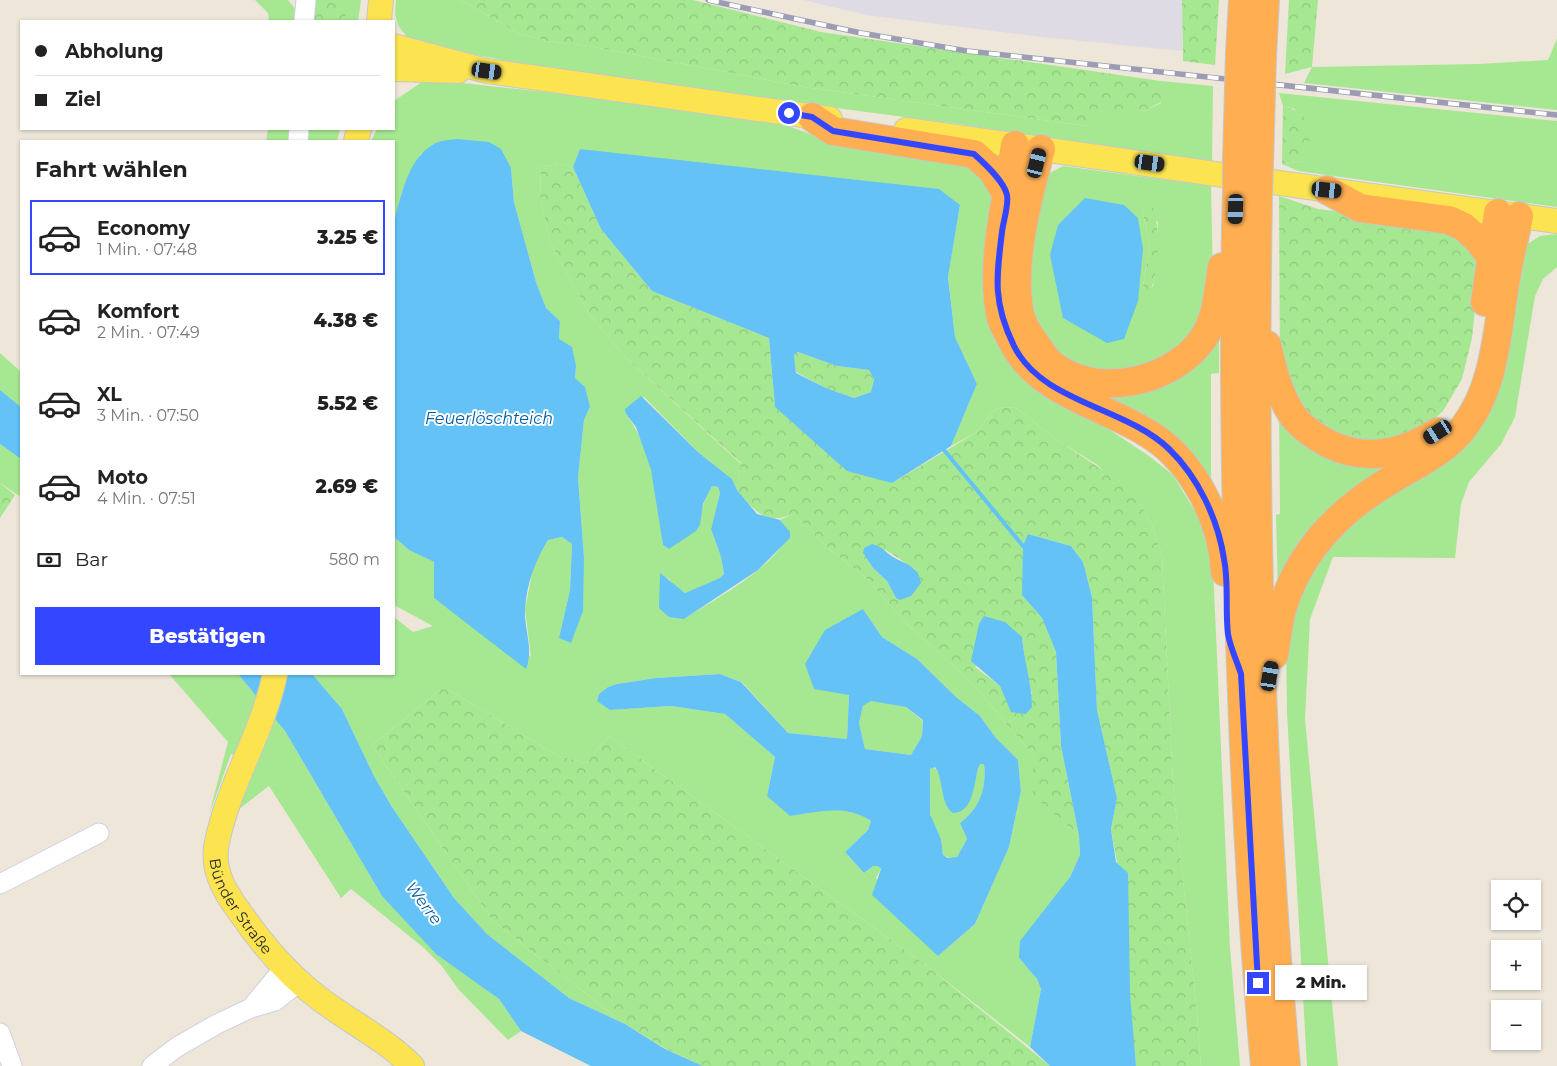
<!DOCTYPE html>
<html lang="de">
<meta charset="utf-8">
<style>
body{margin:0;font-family:Montserrat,sans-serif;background:#f6f6f6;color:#222;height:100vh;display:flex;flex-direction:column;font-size:19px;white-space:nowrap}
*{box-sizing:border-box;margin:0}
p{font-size:16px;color:#767676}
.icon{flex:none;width:28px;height:28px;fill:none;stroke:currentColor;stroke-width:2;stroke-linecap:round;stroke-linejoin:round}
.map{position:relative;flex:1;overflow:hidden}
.panel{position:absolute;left:20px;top:140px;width:375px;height:535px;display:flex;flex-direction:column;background:#fff;border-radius:0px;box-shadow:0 1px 4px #0004}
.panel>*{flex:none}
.hud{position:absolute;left:20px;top:20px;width:375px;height:110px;border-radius:0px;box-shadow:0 1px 4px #0004;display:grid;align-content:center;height:110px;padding:0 15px;background:#fff}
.fabs{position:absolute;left:1491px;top:880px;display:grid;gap:10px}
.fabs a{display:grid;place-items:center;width:50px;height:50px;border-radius:0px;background:#fff;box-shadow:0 1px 4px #0004;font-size:25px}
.end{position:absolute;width:22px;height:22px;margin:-11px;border:6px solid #3446ff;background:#fff;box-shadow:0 0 0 2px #fff}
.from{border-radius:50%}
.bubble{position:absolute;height:35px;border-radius:0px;background:#fff;box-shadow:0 1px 4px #0004;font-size:16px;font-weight:800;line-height:35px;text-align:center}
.car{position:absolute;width:15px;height:30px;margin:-15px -8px;border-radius:6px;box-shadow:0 0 4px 1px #0007;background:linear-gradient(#222 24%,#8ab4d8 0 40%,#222 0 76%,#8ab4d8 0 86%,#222 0)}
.hud b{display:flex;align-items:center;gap:18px;height:48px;font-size:19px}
.hud b+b{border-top:1px solid #e0e0e0}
.hud i{width:12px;height:12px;background:#222}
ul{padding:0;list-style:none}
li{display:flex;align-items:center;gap:15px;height:75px;margin:0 10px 8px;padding:0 5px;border:2px solid transparent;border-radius:0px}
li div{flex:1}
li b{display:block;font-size:19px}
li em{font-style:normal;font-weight:800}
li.selected{border-color:#3446ff}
li>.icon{width:45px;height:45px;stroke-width:1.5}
h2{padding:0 15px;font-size:22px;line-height:60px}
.pay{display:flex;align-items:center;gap:12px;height:55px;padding:0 15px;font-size:19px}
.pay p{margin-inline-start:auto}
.primary-button{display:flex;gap:10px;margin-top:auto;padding:10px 15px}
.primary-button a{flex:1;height:58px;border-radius:0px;background:#3446ff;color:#fff;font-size:20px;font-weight:800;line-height:58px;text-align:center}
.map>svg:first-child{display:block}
.industrial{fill:#dedbe4}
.grass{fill:#a6e891;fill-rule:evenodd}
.forest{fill:url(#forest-crowns);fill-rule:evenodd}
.water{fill:#64c2f7;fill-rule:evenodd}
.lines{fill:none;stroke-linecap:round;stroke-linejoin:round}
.stream{stroke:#64c2f7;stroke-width:4}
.minor-casing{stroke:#cfd1e3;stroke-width:21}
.major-casing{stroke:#c7c7c7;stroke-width:26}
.highway-casing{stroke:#c7c7c7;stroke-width:30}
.minor{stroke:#fff;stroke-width:19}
.major{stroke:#fbe450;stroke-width:24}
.highway{stroke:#ffae52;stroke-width:28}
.rail-casing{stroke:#9c9db5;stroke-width:5.5}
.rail{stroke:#fff;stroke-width:4;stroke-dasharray:11;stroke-linecap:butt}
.highway-bridge-casing{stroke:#c7c7c7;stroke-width:30;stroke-linecap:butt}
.highway-bridge{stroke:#ffae52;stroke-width:28}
.route{stroke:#3446ff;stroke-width:6}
.labels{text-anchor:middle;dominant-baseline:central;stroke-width:4;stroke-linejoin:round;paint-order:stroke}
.street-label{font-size:15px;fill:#292929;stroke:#fff}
.water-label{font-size:16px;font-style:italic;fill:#035ca3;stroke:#fff}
</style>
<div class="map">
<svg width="1557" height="1066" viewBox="0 0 1557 1066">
<defs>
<pattern id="forest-crowns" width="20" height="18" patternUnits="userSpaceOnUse" patternTransform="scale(1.25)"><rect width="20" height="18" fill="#a6e891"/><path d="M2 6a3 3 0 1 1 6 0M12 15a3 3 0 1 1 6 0" fill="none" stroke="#8fc77d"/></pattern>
</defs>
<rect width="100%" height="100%" fill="#ede6d9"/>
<path class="industrial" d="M804,0H1182V51L1033,36L866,15Z"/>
<path class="grass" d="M255,0H288L295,9L294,21H269L268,13Z
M347,0H361L358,21H341L347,14Z
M396,0H461L518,33L547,41L589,46L804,87L1087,126L1116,108L1145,111L1161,103V81L1213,86L1212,161L958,124L562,72L437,47L408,38L399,27L395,15Z
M1557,39V110L1304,83L1312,67L1479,64L1548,60Z
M422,82L462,83L545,92L780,123L824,139L890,147L983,171L997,197L987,297L1101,424L1149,456L1173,475L1199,518L1213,568L1230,948L1240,1066H1201L1196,1003L1173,784L1162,556L1152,525L1139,502L1096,464L1060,442L1016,408L1000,407L992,412L977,432L951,446L977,384L955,337L948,276L960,205L580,149L573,167L557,164L541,168L540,196L550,242L589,314L623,355L741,464L737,490L732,479L699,453L644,397L626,414C653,450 658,502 663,545L669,548L700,525C700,510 705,499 712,486L718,487L720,493L711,529L721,557L724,574L721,578L685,593L675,586L667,577L684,619C715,599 777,567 789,532L780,520L793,514L830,550L864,576L907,624L971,682L1033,755L1034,795L1079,836L1080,855L1070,877L1019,958L1037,979L1041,989L1030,1047L927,966L609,736L586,763L556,755L444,687L372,745L493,921L625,1024L569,998L487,934L454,898L392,807L374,776L342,709L312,674H394V617L413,632L433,626L394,605V537L409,550L434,562L531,657L525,609L534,564L548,540L562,537L572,544L570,590L559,638L584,557L578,478L584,420L590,407L575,378L576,366L559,339L560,321L546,308L536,282L514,202L511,168L421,153L403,188L394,222V141H371L377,129H394V101ZM863,609L882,637L917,659L956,697L980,716L996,738L1018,760L1021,791L1009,847L975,924L938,956L876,878L881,869L878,866H873L864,873L845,852L868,830L871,821L860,814L767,796L775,757L725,714L671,706L610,710L597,700L599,694L608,687L617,684L656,678L720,674L742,682L788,733L847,739L849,695Z
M1279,93L1557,121V207L1298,171L1282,164L1306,161L1295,109L1283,106Z
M268,129H290L289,141H266Z
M303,129H340L337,141H303Z
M1063,166L1211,186L1213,282L1205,320L1182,351L1144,374L1103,377L1067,364L1044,342L1030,312L1025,275L1046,175ZM1142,208L1158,222L1153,286L1146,294L1143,286L1150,247Z
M1557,234V267L1543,279L1535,296L1515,417L1501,444L1469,482L1461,504L1455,558L1333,557L1310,619L1305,719L1338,1066H1307L1287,713L1286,643L1296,598L1345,521L1460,446L1526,245L1540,236Z
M1219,336V373L1211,374V492L1101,393Z
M0,353L21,372V407L0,390Z
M1279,407L1411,455L1278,596L1276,515L1280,514Z
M0,444L21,459V497L0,483Z
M169,674H238L285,731L382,896L476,982L499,999L521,1031L508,1040L459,990L441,965L424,948L351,889L341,898L269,786L239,809L256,764L231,754L209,815L228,742Z
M871,700L906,707L923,721L922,736L911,755L865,749L859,723L863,706Z
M980,764H984C987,788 979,809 960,823L967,839L957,857L953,859L943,855L941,839L930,814V769L934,767L939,773L948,809L967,805Z"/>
<path class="forest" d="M312,0H347V14L341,21H315L311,19Z
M461,0H693L821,32L1161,81V102L1145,111L1116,109L1087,126L804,87L589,46L547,41L518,33Z
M1182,0H1219L1215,65L1183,61Z
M1289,0H1318L1312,67L1285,74Z
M1283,106C1316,114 1311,134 1306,161L1282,164Z
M557,164L573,167L601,229L652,291L769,338L775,407L892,483L977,432L992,412L1000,407L1016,408L1060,442L1121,482L1139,502L1152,525L1162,556L1173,784L1196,1003L1201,1066H1136L1117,862L1111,829L1117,798L1097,710L1092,597L1083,562L1071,546L1028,534L1022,595L1042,618L1056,652L1061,746L1079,836L1033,795V755L971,682L907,624L864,576L830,550L793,514C765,526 754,510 737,490L741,463L623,355L589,314L550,242L540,196L541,168ZM886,550L916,570L896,598L887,581L873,568L863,553ZM1022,637L1027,677L1032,694L1005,695L1000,686L975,667Z
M1279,196L1318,209L1431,224L1452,230L1480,261L1472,338L1462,379L1443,411L1419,434L1355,446L1319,430L1295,406L1280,366Z
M1150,202C1162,217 1159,277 1149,293L1145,294L1143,286L1150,247L1142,208Z
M798,352L837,366L869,370L874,379L871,392L854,398L826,388L796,372L794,355Z
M0,483L15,495L0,518Z
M444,687L556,755L586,763L609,736L927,966L1050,1066H703L666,1049L625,1024L493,921L372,745Z"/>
<path class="water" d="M457,139L489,142L501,149L511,168L514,202L536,282L546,308L560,321L559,339L572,347L576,366L575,378L585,387L590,407L584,420L578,478L584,557L583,611L571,643L559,638L570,590L572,544L562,537L548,540C535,561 527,583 525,609C524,630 534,649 526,669L434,598V562L409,550L394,537V222C401,196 408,158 434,144C440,140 450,140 457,139Z
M580,149L939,189L960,205L948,277L955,337L977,384L951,446L892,483L847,471L775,407L769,338L652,291L601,229L573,167ZM798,352L837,366L869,370L874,379L871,392L854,398L826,388L796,373L794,355Z
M1085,198L1124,205L1138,218L1143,249L1138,301L1124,339L1107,343L1063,318L1050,255L1058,225Z
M0,390L21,407V459L0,444Z
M641,396L699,453L732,479L737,490L757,514L780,520L790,532V538L758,570L684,619L669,617L659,608L660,573L685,593L720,578L724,574L721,557L711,529L720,493L718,487L712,486L703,504L700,525L696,531L669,549L663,545L651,470L636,427L626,414L625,409Z
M1028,534L1071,546L1083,562L1092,597L1097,710L1117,798L1111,829L1116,862L1128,873L1130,994L1136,1066H1050L1030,1047L1041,989L1037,979L1019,958L1020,941L1070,877L1080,855L1079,836L1061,746L1056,652L1042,618L1022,595L1023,546Z
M872,544C882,546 885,552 893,557C905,564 919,566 921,583L911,596L900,600L896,598L887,581L873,568L863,553L864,548Z
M863,609L882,637L917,659L956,697L980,716L996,738L1018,760L1021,791L1009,847L975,924L938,956L872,895L881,869L878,866H873L864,873L845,852L868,830L871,821C846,804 818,812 790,816L767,796L775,757L725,714L671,706L610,710L597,701L599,694L608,687L617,684L656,678L720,674L741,682L788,733L847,739L849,695L814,689L805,664L825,630ZM871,701L906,707L923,720L922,736L911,755L865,749L859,723L863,706ZM980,764H984C987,788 979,809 960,823L967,839L957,857L948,858L943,855L941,839L930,814V769L935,767C944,779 940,805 953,813C976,812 973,779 980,764Z
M984,616L1005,622L1022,637C1024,661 1032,684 1032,707L1026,714L1011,712L1000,686L971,661L979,624Z
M238,674H312L342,709L374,776L392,807L454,898L487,934L569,998L625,1024L665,1049L703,1066H591L521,1031L499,999L436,954L382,896L285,731Z"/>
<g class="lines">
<path class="stream" d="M944,450L1023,546"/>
<g class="minor-casing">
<path id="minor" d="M304,21L306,0
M298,141L299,129
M0,884L99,833
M251,1008L284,968
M0,1033L12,1066
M152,1066L177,1047L217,1024L251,1008L275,1001L299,982"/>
</g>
<g class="major-casing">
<g id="major">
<path d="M379,21L381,0"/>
<path d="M394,46L487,71L830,119"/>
<path d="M394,69L458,71"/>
<path d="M906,130C1123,160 1340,193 1557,221"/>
<path d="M356,141L359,129"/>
<path id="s1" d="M275,674C263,732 229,784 217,842C211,868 224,891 239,911C263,946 289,977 324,1002C354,1024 386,1040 412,1066"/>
</g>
</g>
<g class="highway-casing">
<path id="highway" d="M1240,53L1243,0
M1262,56L1265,0
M812,117L833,131L974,154L992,170L1007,195
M1015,145C1007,198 989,265 1001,318C1003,325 1008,332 1011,339C1038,395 1104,404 1152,436C1194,463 1223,522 1225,572
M1041,149C1028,197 1011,260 1019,310C1021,323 1030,337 1038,347C1041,352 1045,358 1049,362C1092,400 1170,384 1202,340C1217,320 1218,291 1222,267
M1237,159L1238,124
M1259,163L1260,127
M1327,190L1360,208L1449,220L1464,227L1479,241L1490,256
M1237,192C1233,317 1235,441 1238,566C1242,733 1250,900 1265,1066
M1258,195C1253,485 1259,777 1286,1066
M1485,302L1498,213
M1267,345C1272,368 1278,392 1291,413C1300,427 1314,436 1329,444C1366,462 1403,454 1437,432
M1274,655C1277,639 1278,622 1283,606C1301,548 1342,508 1394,478C1419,463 1446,451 1464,427C1496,386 1497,329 1506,279C1509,258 1515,237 1519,216"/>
</g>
<use href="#minor" class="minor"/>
<use href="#major" class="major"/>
<use href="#highway" class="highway"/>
<g class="rail-casing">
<path id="rail" d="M708,0L861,33L967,51L1557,115"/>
</g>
<use href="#rail" class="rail"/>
<g class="highway-bridge-casing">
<path id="highway-bridge" d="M1238,124L1240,53
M1260,127L1262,56
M1237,192V159
M1258,195L1259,163"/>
</g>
<use href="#highway-bridge" class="highway-bridge"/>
</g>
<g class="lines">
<path class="route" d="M789,113L812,117L833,131L974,154C984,163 1004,181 1007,195C1009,205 1003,222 1002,232C996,279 993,303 1014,346C1042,403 1126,407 1169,449C1198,477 1218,519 1224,559C1229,583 1225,609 1228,634C1230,647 1237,661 1241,674L1258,983"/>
</g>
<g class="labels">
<g class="street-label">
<text stroke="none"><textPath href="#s1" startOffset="249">Bünder Straße</textPath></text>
</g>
<g class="water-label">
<text x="489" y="418">Feuerlöschteich</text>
<text transform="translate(424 903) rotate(53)">Werre</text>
</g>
</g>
</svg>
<div class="fabs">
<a><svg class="icon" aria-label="locate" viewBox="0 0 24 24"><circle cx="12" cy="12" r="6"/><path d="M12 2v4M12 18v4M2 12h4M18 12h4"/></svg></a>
<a>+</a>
<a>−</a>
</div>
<i class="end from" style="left:789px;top:113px"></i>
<i class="end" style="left:1258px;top:983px"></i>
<div class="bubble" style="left:1275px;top:965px;width:92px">2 Min.</div>
<i class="car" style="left:487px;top:71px;rotate:98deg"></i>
<i class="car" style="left:1037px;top:163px;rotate:14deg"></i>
<i class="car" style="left:1150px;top:163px;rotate:98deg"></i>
<i class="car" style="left:1327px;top:190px;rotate:96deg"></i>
<i class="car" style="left:1236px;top:209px;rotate:182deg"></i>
<i class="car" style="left:1438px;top:432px;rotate:238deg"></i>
<i class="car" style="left:1270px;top:676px;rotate:10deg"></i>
<div class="hud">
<b><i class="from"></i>Abholung</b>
<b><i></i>Ziel</b>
</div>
<section class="panel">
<h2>Fahrt wählen</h2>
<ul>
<li class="selected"><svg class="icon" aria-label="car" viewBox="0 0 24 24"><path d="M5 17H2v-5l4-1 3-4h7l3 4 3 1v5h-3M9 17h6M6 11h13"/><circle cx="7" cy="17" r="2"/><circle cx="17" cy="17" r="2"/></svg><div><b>Economy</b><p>1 Min. · 07:48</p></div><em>3.25 €</em></li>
<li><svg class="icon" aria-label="car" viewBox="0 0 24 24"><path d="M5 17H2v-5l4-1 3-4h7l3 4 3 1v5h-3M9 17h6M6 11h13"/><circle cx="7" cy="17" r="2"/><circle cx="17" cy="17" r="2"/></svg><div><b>Komfort</b><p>2 Min. · 07:49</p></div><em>4.38 €</em></li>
<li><svg class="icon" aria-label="car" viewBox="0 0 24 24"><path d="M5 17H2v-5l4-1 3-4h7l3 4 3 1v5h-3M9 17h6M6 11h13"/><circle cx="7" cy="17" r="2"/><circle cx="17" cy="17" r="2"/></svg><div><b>XL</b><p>3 Min. · 07:50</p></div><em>5.52 €</em></li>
<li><svg class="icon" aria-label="car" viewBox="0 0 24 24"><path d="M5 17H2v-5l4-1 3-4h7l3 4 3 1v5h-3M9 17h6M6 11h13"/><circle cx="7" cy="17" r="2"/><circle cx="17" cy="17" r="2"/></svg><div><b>Moto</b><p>4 Min. · 07:51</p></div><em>2.69 €</em></li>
</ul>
<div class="pay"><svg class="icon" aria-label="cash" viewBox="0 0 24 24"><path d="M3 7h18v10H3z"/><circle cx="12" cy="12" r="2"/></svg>Bar<p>580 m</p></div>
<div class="primary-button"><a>Bestätigen</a></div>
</section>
</div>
